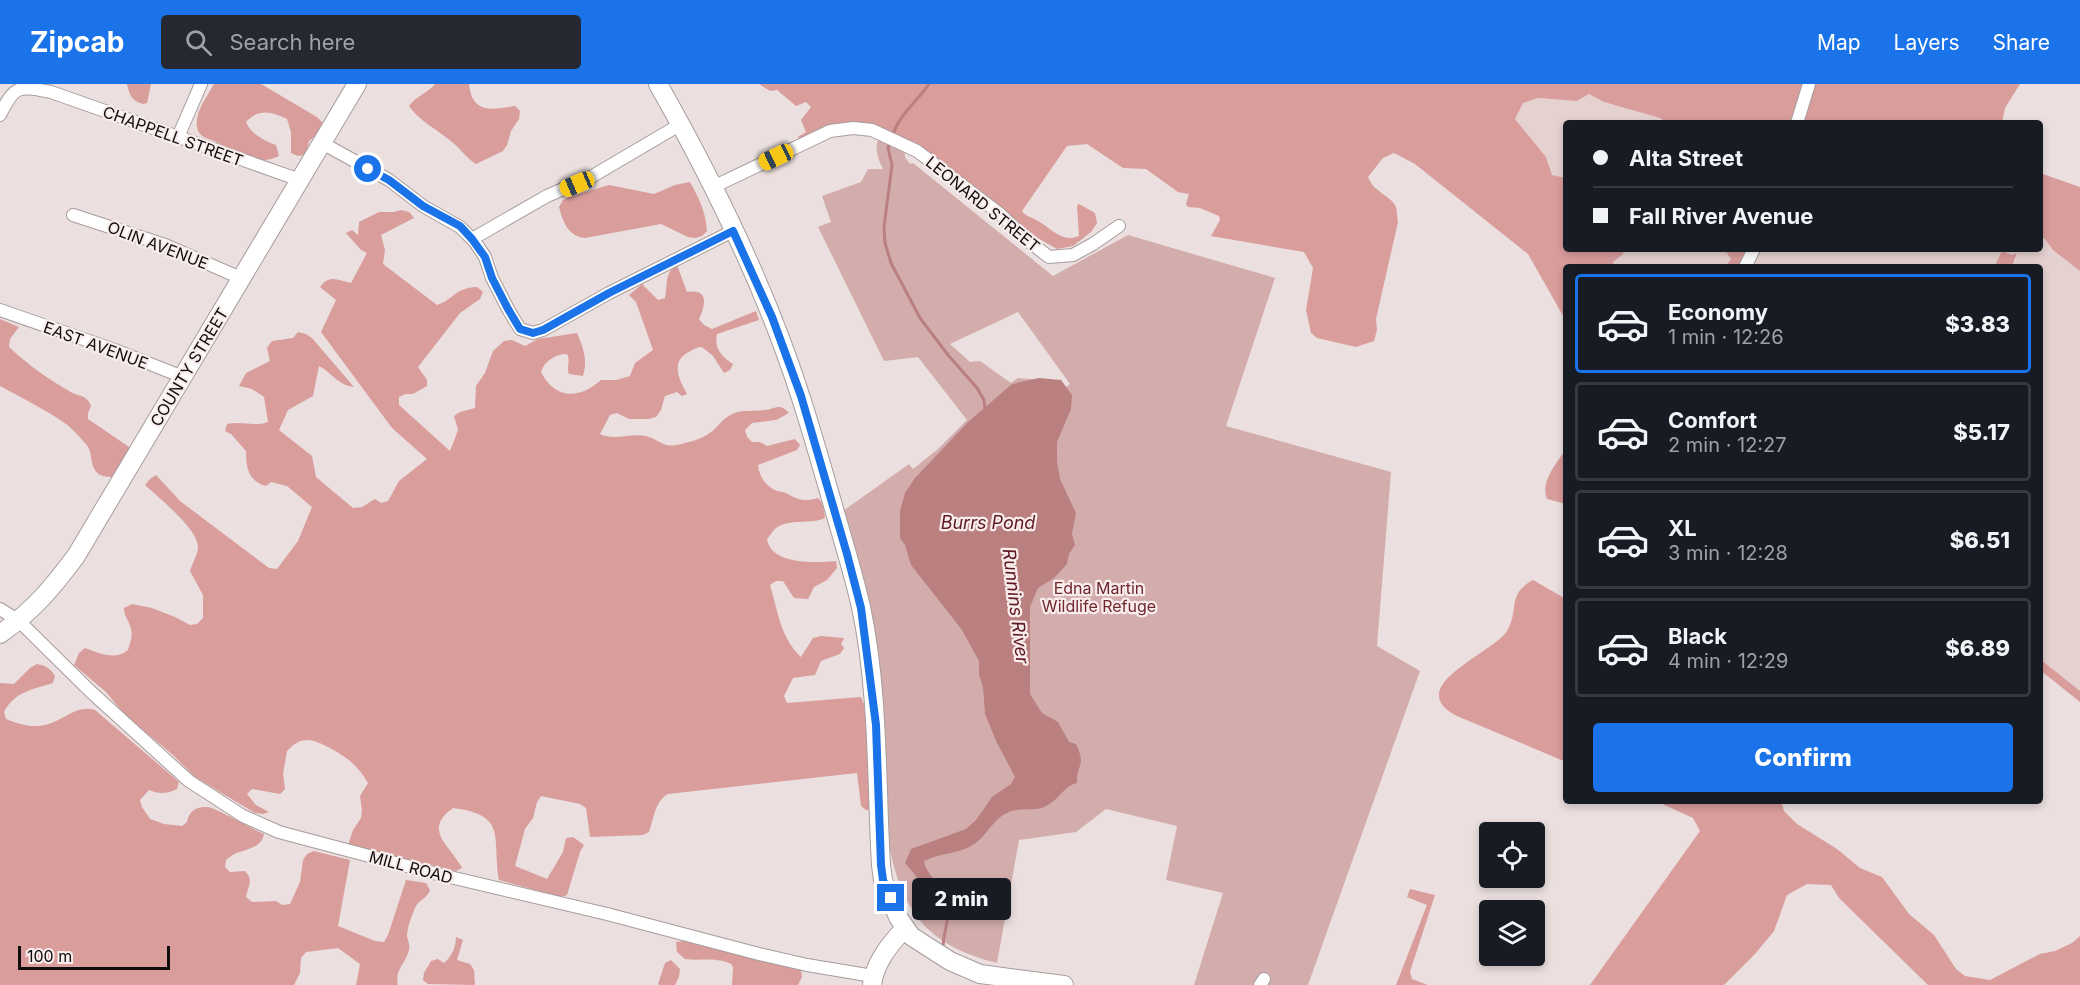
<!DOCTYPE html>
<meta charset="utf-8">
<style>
body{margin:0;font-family:Inter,sans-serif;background:#242831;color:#f1f3f6;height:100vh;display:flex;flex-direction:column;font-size:22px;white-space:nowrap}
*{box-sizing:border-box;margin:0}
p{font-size:20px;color:#9ea1a6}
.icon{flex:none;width:33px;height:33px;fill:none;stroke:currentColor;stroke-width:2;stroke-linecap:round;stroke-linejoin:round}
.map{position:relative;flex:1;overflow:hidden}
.panel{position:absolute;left:1563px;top:180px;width:480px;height:540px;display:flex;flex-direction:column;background:#171b24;border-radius:6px;box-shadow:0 3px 9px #0003}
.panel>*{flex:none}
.banner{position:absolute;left:1563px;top:36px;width:480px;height:132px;border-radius:6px;box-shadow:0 3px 9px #0003;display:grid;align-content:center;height:132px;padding:0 30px;background:#171b24}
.fabs{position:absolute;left:1479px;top:738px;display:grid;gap:12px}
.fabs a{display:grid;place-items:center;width:66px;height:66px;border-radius:6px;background:#171b24;box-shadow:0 3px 9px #0003;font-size:30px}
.scale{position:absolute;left:18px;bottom:15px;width:152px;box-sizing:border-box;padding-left:6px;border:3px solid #110d0d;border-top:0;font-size:16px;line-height:21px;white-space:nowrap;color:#110d0d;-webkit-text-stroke:4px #f8ecec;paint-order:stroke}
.end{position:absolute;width:27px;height:27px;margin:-14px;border:8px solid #1a73e8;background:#fff;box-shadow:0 0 0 3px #fff}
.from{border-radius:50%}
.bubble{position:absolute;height:42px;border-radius:6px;background:#171b24;box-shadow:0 3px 9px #0003;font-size:20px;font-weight:800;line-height:42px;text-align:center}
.car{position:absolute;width:18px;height:36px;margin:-18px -9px;border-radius:8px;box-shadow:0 0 4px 2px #0007;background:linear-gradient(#f5c518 24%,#345 0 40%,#f5c518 0 76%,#345 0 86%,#f5c518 0)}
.banner b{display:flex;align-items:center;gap:21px;height:57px;font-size:22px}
.banner b+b{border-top:2px solid #363941}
.banner i{width:15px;height:15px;background:#f1f3f6}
ul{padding:10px 0 0;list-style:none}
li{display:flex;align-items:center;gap:18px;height:99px;margin:0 12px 9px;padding:0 18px;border:3px solid #363941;border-radius:6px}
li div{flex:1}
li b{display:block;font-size:22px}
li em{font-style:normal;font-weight:800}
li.on{border-color:#1a73e8}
li>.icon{width:54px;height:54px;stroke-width:1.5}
.button{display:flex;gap:12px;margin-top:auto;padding:12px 30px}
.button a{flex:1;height:69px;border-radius:6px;background:#1a73e8;color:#fff;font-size:24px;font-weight:800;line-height:69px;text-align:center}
header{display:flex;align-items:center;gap:36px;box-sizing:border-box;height:84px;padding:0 30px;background:#1a73e8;color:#fff}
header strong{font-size:28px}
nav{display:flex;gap:33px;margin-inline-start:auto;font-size:21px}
.search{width:420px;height:54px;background:#242831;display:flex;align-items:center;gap:15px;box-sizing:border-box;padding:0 21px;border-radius:6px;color:#9ea1a6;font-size:22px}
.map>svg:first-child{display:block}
.built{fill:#e6d1d1}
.green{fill:#d3adac;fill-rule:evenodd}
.forest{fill:#d99d9c}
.water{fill:#ba8080}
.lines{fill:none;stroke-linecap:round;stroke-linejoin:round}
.stream{stroke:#ba8080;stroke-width:3}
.street-casing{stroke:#a79c9c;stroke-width:14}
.secondary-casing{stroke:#a79c9c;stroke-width:20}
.street{stroke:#fff;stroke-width:12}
.secondary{stroke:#fff;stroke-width:18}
.route{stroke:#1a73e8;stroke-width:8}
.labels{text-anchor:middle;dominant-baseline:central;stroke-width:4.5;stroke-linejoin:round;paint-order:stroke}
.street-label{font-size:16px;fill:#110d0d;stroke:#f8ecec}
.park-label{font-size:16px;fill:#6f272c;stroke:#f8ecec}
.water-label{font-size:18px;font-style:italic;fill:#60191f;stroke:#f8ecec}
</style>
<header>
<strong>Zipcab</strong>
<div class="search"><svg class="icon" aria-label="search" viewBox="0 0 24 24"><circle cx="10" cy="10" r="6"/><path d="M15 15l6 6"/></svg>Search here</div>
<nav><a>Map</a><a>Layers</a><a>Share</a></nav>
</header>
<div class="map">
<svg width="2080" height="901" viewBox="0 0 2080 901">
<rect width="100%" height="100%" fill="#ebdfdf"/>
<path class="built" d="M1589,10L1604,18L1660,34L1666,39H1677H1566V94L1552,91L1546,73L1515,35L1523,19L1538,14L1577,17Z
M2040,153L2045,155L2053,166L2080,187V607L2040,575V183H2012L2018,171L2002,168L1994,183H1738L1749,165H2040Z
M1624,165H1715L1727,169L1731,175L1725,183H1614L1613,178L1623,170Z"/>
<path class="green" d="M883,43L903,50L905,73L910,80L913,79L1053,192L1128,151L1275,194L1226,342L1391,388L1377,562L1420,587L1308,901H1194L1223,809L1166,796L1177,742L1106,725L1076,748L1019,756L997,879C931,862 904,832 890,766L879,581L863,494L843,427L909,380L913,385L938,365L967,336L918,273L884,277L818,143L831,138L822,112L861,98L868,85H883C874,66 875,62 883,43ZM1018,228L1070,300L1066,303L1053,297L1018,294L1011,299L980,277L970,278L950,260Z"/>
<path class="forest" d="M127,0H151L147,19L143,20C131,16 130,12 127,0Z
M214,0H261L317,33L327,43L309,57L306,71L298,72L291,69V48L287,35C271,28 259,24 246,38C251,50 264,57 276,61L279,72C268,78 250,78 238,73C231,70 225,63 218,59C210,54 199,55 197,43C195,27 207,13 214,0Z
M435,0H469C472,30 492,26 515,22L520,27L519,35L511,47L507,61L503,67L476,80C466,74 461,65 452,58C437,45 420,38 409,22C416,12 428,9 435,0Z
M759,0H2020L2005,24L2002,39H1666L1660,34L1604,18L1589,10L1577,17L1538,14L1523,19L1515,35L1546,73L1552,91L1566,94V165H1624L1623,170L1613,178L1614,183H1566V237L1528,170L1415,80L1394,69L1383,74L1368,93C1374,109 1392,112 1396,123C1397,127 1397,133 1398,138L1376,235L1377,246L1374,257L1356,263L1317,254L1311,249L1306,226L1313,184L1304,168L1211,152L1220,136L1219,132L1200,124L1188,123L1186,120L1189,110L1178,108L1146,85L1123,84L1087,60L1067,62L1022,127C1026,133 1032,133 1038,137C1052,145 1062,159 1079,152L1077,122L1079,120L1095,129L1097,139L1091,148L1073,162L1057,165L1029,149L1007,129L876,46L832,43L800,55L798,53L806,48L801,36L811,23L806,18L796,22L777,6L770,7Z
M2040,89L2080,103V187L2053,166L2045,155L2040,153Z
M690,98C699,114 706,129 707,147L702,152L695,154L688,153L661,140L585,154C568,152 563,138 559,123L563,116L569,113L609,101L654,110L675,101Z
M401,126L409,128L414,134L381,151L385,166L383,180L437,221C455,215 454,204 477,203L483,208L480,215L460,229L418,283L427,296V302L413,310H405L399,313V321L450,367L458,346L454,332L460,328L475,324L476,302L485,289L493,267L504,257L512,256L525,262L538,255L577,249C583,263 588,276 583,292L569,290C566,283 571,277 567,270C556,270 544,277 541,288C555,316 580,315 601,296H616L630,292L635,279L653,266L636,218L629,211L642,200L658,216L665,214C668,200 664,189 677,181L687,208C710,204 705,222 699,235L704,241L712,245L756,227L759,236L717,250C714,264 721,272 733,280L730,286L724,289L713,272L702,263C697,263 694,265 689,268C670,277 679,296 687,310L682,312L677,308L665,312L661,326L656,333L649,335H629L617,329L610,331L600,350C614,357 631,349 646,352C658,355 664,364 676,361C687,359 703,355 711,348C719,342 723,334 732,330C743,325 754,328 764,326C776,325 779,318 789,329L776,336L752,339L745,346L747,353L752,358H760L767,362L795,355L800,361L797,366L758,381C759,391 764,400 773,405C777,408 782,407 786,409C798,416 804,418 818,414L823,420L825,434C810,441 790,434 776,444C773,446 770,452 767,455C771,481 815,479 836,477L837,484L827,496L814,503L808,515L794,514L783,497H776L770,501C778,527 780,553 801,573L813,554L821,552L844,554L841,560L844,564L840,570L821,577L815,591L793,594L784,612L787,619L861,613L864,620L873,726H866L861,722L857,689L668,710C655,717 654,734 649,748L643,751L590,753L586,724L580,720L541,712L537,718L533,734L525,745L515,782L547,795L563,768L566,754L573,753L584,761L580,768L567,811L561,813L499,796C492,753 508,731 453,724C422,746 450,761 462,784L456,787L348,761L353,746L361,734L362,726L360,712L368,699C358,682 347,673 330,664C311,655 303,651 287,667L283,690L285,705L280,710L252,705L247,710L256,721L269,728L263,730L255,729L195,693L173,671L126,632L106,608L74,581L79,569L85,564C99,569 115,577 128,566C130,559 133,552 131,545C129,536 124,533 124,524L132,520L152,524L175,533L190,541L197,540L203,534V511L190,487C192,480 198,470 198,463C198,445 158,413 145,401L150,395L156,391L180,417L269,484L277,485L298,457L312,423L287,402L271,398L266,402C248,397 246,383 246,367L231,350L225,347L227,340C240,337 255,343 268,338L264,313L252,305L239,302L246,289L270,277L267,264L272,257L293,254L298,248L306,250L312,254L354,303C338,301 332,289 319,282L313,312L288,326L279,346L312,372L316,393L353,424L362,423L375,415L381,419L388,417L399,397L427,375L392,344L321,248L336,216L320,203C329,190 338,196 351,199L367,169L361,166L346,149L352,146L358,151L359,138L379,128H394Z
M1715,165H1749L1738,183H1725L1731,175L1727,169Z
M2002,167L2012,171L2017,169L2012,183H1994Z
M0,235L19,243L10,255L9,263C27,280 48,295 69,307C78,313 87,310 91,322L88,329V335L132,365L112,393C85,393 96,371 86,360C80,354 73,345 66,340C46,326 22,314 0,302Z
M1566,365V420L1547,415C1540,397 1557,379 1566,365Z
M1533,496L1566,515V678L1457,632C1401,603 1492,570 1507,547C1520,525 1506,511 1533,496Z
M2040,575L2080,607V618L2040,586Z
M37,580C46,582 50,584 55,592L53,599C34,605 14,608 4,628L6,635C19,640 31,644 45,641C62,638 76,620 95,626L179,698L177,705C167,710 159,710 149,706L140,716L142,723L150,735L164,740L182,742L187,738C189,727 196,722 208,723C218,725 252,745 264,750C261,763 251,764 240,768C234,769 230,773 226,776L225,783L230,788L245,787C254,796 248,802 246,813L252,818L276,817L282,821L290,820L300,798L303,776L307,770L314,767L350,776L338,842L375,857L384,858L388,851L406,796L426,799L430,806C427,815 418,816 415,824C412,831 407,844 407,852C408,857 410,860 409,866C406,879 394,886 398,901H356L360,880L338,864L306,868L301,874L300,889L294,901H0V599L14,600L30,584Z
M1656,717H1781L1784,727L1797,740L1837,765L1860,784L1882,793L1909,830L1934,851L1956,885L1965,892L1990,896L2040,870L2055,867L2072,859L2080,852V901H1928L1839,814L1831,801L1807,800L1787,811L1774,847L1755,870L1724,901H1590L1700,747L1693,734Z
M1410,805L1435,811L1410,888L1412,895L1428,901H1396L1427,821L1407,813Z
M456,853L463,856L457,876L470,880L474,886L475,901L428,900L423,896L424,889L431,877L438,875L444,879C452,872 456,863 456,853Z
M692,856L801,886L802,893L798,901H732L733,883L731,880C716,873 701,877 685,875L677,868L676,858Z
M671,876L680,885L679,893L675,901H660L658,900L665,879Z"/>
<path class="water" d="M1039,294L1061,296L1072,311L1071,325L1057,358V377L1060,395L1076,429L1072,450L1075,461L1069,470L1067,480L1054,494L1038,504L1030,523V610L1042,629L1058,638L1069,658L1076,660C1087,683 1076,680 1077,699C1064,702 1059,715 1048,721C1035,729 1020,722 1007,729C993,735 986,753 973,761C958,770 939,769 924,777C925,787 939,801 945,811L937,817L905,779L911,765L966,745L976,736L992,713L1011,700L1015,693L996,657L985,630L983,603L979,591V577L962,546L911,481L905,461L900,454V427L905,409L915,394L968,338L1012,300Z"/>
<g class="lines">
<path class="stream" d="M893,51C899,30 917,18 929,0
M891,58L888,64L892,81L884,143L885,159L891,179L920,234L948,271L977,304L984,316L985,325
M939,812C955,836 943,840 943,865"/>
<g class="street-casing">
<path id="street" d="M0,31C15,0 19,2 51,8L300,96
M1797,39L1809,0
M178,53L201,0
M322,59L389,96L423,122L460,143L475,158L485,173L492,194L508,225L520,245L533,249L543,246L609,209L733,147
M713,103L830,47L853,44L872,46L917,67L1000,130L1027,156L1049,173L1073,171L1093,160L1119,142
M73,131L165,161L243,195
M472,155L547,112L591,93L681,40
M1745,183L1754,165
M0,226L115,266L183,293
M0,525L19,537L90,607L189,697L243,732L279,748L433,789L607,830L759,870L807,881L873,892
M1260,901L1264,895"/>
</g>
<g class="secondary-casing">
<path id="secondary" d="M658,0C713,97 767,207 801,314C812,348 822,383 832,418C842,453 853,488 861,523C879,608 876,695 881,781L883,796L898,833L911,852L925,861L950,877L980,890L1064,901
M0,550C34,526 52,504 76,472L357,0
M872,901C875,878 890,860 905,844"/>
</g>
<use href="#street" class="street"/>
<use href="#secondary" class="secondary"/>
</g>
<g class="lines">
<path class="route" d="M368,85L389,96L423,122L460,142L472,155L485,173L492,194L508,225L520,245L533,249L543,246L609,209L733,147L772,233L801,312L847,470L861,524L876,641L881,781L883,796L891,814"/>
</g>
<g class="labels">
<g class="street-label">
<text transform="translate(173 52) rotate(20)">CHAPPELL STREET</text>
<text transform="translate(983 120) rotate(39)">LEONARD STREET</text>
<text transform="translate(158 161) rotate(21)">OLIN AVENUE</text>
<text transform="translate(96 261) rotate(20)">EAST AVENUE</text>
<text transform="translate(189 283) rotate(-59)">COUNTY STREET</text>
<text transform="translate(411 783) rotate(15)">MILL ROAD</text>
</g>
<g class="park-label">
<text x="1099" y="504">Edna Martin<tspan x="1099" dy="18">Wildlife Refuge</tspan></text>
</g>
<g class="water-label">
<text x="988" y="438">Burrs Pond</text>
<text transform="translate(1016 522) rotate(83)">Runnins River</text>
</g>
</g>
</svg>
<div class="fabs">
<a><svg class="icon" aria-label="locate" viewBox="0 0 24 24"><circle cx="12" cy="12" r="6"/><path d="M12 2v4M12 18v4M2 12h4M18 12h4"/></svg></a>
<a><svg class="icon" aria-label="layers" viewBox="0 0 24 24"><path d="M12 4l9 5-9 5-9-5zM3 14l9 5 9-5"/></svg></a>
</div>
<div class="scale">100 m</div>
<i class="end from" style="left:368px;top:85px"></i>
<i class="end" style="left:891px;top:814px"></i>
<div class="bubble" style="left:912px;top:794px;width:99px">2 min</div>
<i class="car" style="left:776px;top:73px;rotate:245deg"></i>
<i class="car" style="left:577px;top:100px;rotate:247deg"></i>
<div class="banner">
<b><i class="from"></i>Alta Street</b>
<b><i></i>Fall River Avenue</b>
</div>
<section class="panel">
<ul>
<li class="on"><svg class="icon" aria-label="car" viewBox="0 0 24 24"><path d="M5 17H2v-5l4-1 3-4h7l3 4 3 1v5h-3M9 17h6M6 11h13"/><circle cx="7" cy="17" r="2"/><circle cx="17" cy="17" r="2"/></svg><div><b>Economy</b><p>1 min · 12:26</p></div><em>$3.83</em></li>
<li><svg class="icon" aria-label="car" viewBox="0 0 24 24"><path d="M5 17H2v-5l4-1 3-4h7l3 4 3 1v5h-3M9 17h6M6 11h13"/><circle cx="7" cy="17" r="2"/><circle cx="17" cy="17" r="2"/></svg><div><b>Comfort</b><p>2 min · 12:27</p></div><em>$5.17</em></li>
<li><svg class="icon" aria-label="car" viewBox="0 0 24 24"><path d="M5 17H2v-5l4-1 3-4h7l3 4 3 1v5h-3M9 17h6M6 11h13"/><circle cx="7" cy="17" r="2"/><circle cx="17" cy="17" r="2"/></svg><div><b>XL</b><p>3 min · 12:28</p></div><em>$6.51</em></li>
<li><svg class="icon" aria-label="car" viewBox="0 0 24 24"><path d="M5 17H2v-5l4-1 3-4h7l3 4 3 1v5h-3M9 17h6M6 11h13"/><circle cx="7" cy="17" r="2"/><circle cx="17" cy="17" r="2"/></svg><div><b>Black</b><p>4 min · 12:29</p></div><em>$6.89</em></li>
</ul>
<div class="button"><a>Confirm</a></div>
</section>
</div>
